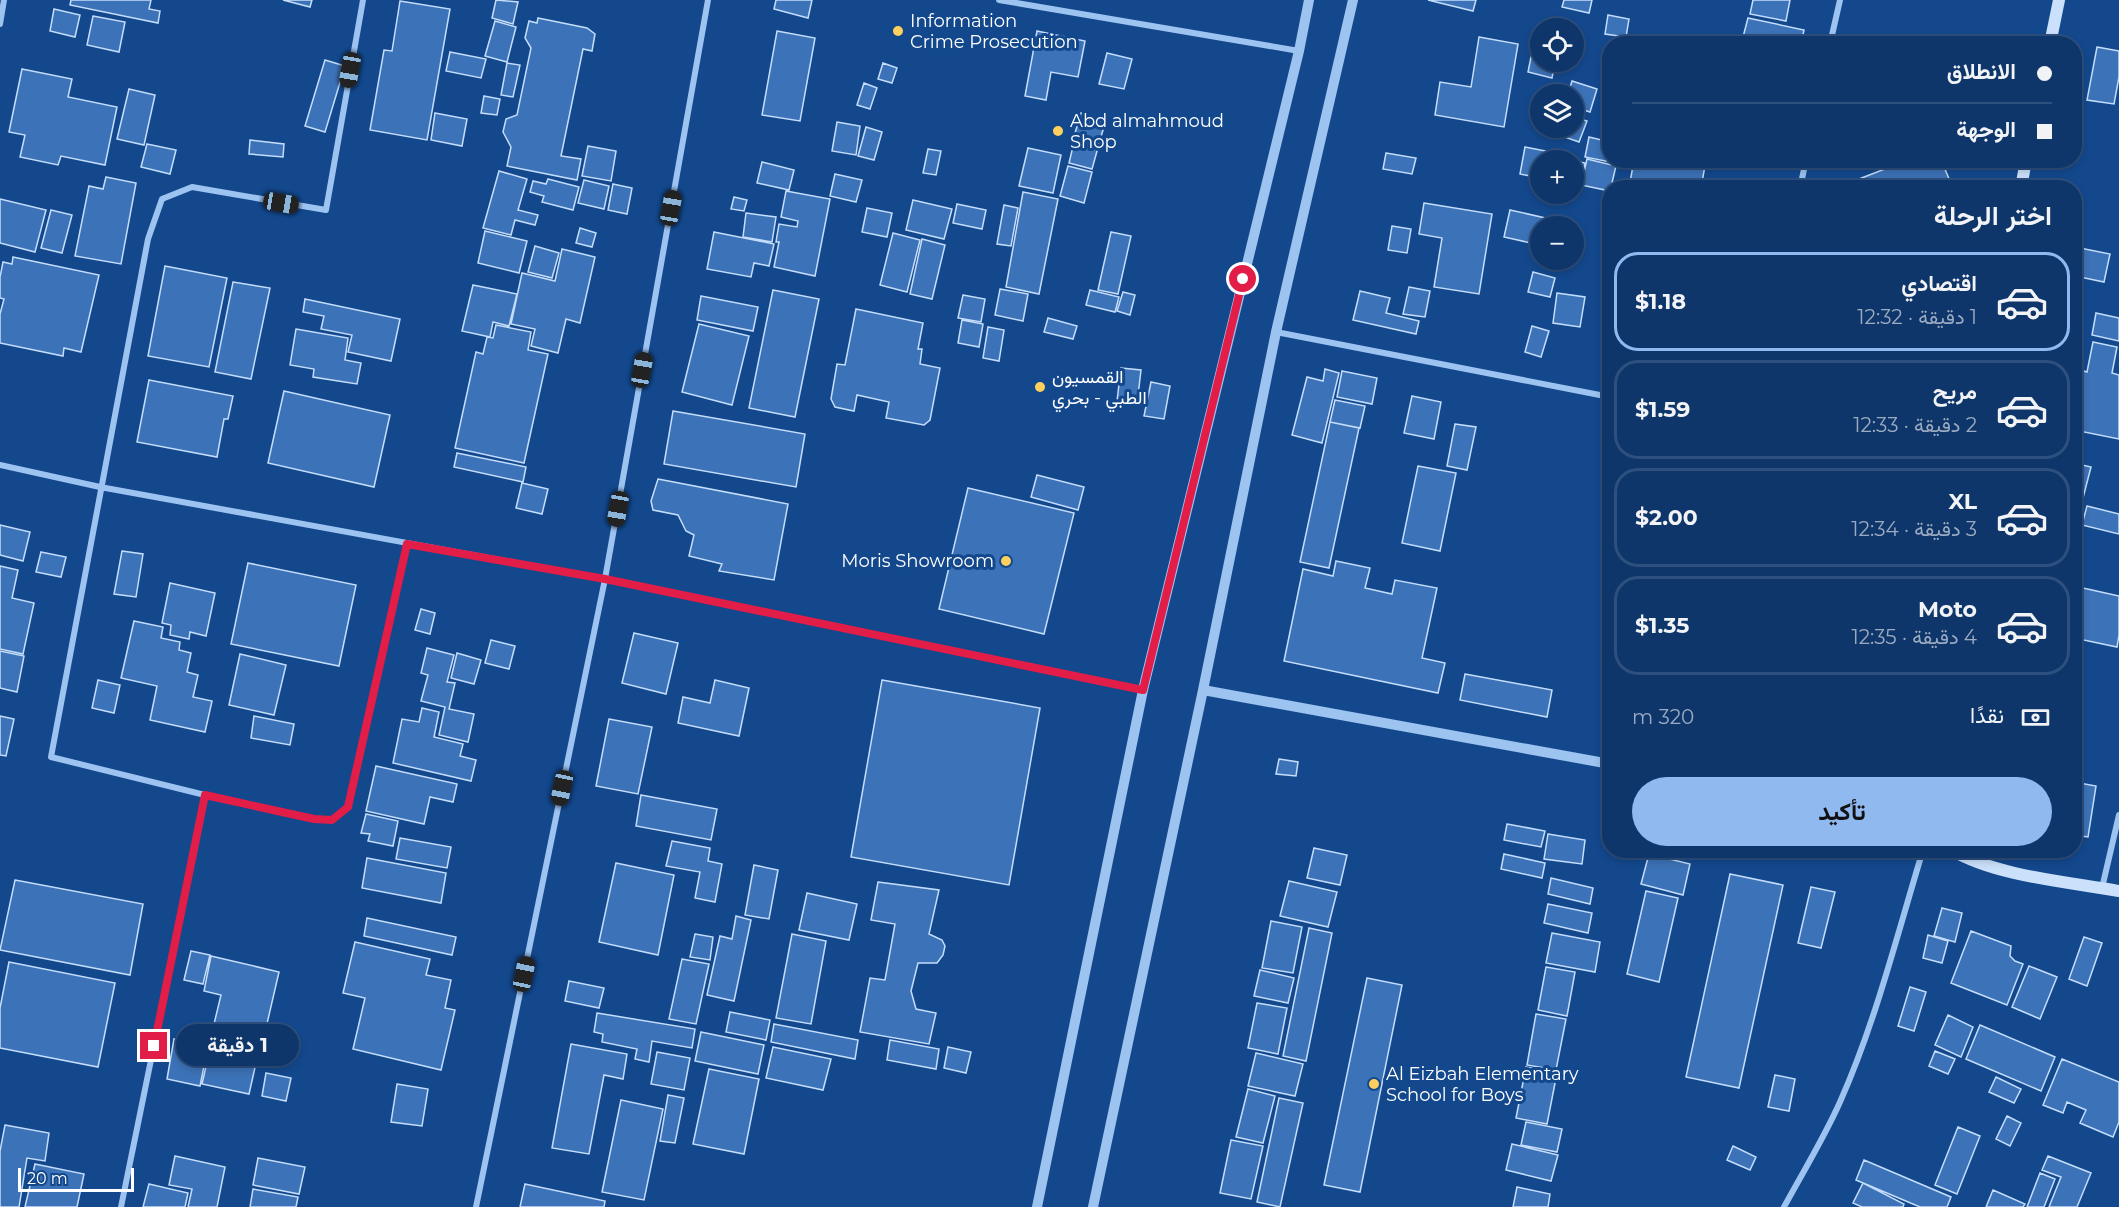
<!DOCTYPE html>
<html lang="ar">
<meta charset="utf-8">
<style>
body{margin:0;font-family:Montserrat,Vazirmatn,sans-serif;background:#1c4172;color:#f1f3f6;direction:rtl;height:100vh;display:flex;flex-direction:column;font-size:22px;white-space:nowrap}
*{box-sizing:border-box;margin:0}
p{font-size:20px;color:#9babc1}
.icon{flex:none;width:33px;height:33px;fill:none;stroke:currentColor;stroke-width:2;stroke-linecap:round;stroke-linejoin:round}
.map{position:relative;flex:1;overflow:hidden;direction:ltr}
.sheet{position:absolute;left:1602px;top:180px;width:480px;height:678px;display:flex;flex-direction:column;background:#0e366a;border-radius:24px;box-shadow:0 3px 9px #0003,0 0 0 2px #2e507e;direction:rtl}
.sheet>*{flex:none}
.top-card{position:absolute;left:1602px;top:36px;width:480px;height:132px;border-radius:24px;box-shadow:0 3px 9px #0003,0 0 0 2px #2e507e;direction:rtl;display:grid;align-content:center;height:132px;padding:0 30px;background:#0e366a}
.controls{position:absolute;left:1530px;top:18px;display:grid;gap:12px}
.controls a{display:grid;place-items:center;width:54px;height:54px;border-radius:50%;background:#0e366a;box-shadow:0 3px 9px #0003,0 0 0 2px #2e507e;font-size:30px}
.scale{position:absolute;left:18px;bottom:15px;width:116px;box-sizing:border-box;padding-left:6px;border:3px solid #fff;border-top:0;font-size:16px;line-height:21px;white-space:nowrap;color:#fff;-webkit-text-stroke:4px #13488d;paint-order:stroke}
.end{position:absolute;width:27px;height:27px;margin:-14px;border:8px solid #e11d48;background:#fff;box-shadow:0 0 0 3px #fff}
.from{border-radius:50%}
.bubble{position:absolute;height:42px;border-radius:21px;background:#0e366a;box-shadow:0 3px 9px #0003,0 0 0 2px #2e507e;font-size:20px;font-weight:700;line-height:42px;text-align:center;direction:rtl}
.car{position:absolute;width:18px;height:36px;margin:-18px -9px;border-radius:8px;box-shadow:0 0 4px 2px #0007;background:linear-gradient(#222 24%,#8ab4d8 0 40%,#222 0 76%,#8ab4d8 0 86%,#222 0)}
.top-card b{display:flex;align-items:center;gap:21px;height:57px;font-size:22px}
.top-card b+b{border-top:2px solid #2e507e}
.top-card i{width:15px;height:15px;background:#f1f3f6}
ul{padding:0;list-style:none}
li{display:flex;align-items:center;gap:18px;height:99px;margin:0 12px 9px;padding:0 18px;border:3px solid #2e507e;border-radius:24px}
li div{flex:1}
li b{display:block;font-size:22px}
li em{font-style:normal;font-weight:700}
li.selected{border-color:#90b9f0}
li>.icon{width:54px;height:54px;stroke-width:1.5}
h2{padding:0 30px;font-size:27px;line-height:72px}
.pay{display:flex;align-items:center;gap:15px;height:66px;padding:0 30px;font-size:22px}
.pay p{margin-inline-start:auto}
.primary-button{display:flex;gap:12px;margin-top:auto;padding:12px 30px}
.primary-button a{flex:1;height:69px;border-radius:36px;background:#90b9f0;color:#111;font-size:24px;font-weight:700;line-height:69px;text-align:center}
.map>svg:first-child{display:block}
.building{fill:#3c72b7;stroke:#c4ddfc;stroke-width:1.5}
.lines{fill:none;stroke-linecap:round;stroke-linejoin:round}
.minor{stroke:#9dc3f1;stroke-width:6}
.tertiary{stroke:#9dc3f1;stroke-width:10}
.secondary{stroke:#cbe0fb;stroke-width:12}
.route{stroke:#e11d48;stroke-width:8}
.poi-dot{fill:#ffd05d;stroke:#13488d;stroke-width:2}
.labels{text-anchor:middle;dominant-baseline:central;stroke-width:6;stroke-linejoin:round;paint-order:stroke}
.poi-label{font-size:18px;fill:#fff;stroke:#13488d;text-anchor:start}
</style>
<div class="map">
<svg width="2119" height="1207" viewBox="0 0 2119 1207">
<rect width="100%" height="100%" fill="#13488d"/>
<path class="building" d="M71,0H151L149,9L160,11L158,23L70,5Z
M283,0H312L310,7Z
M496,0L518,2L513,24L492,18Z
M776,0H812L808,18L774,9Z
M1428,0H1476L1473,11Z
M1564,0H1592L1589,13L1562,7Z
M1753,0H1790L1786,21L1750,14Z
M400,1L450,9L427,140L370,130L384,50L392,51Z
M54,9L80,15L75,37L50,31Z
M1608,15L1629,19L1626,37L1605,34Z
M93,16L125,22L119,52L87,45Z
M538,18L587,28L595,34L592,51L583,49L561,156L581,159L577,180L507,166L511,147L503,132L506,119L517,115L531,48L525,38L529,21L537,23Z
M1748,18L1804,30L1801,44H1752L1742,41Z
M495,21L516,27L507,62L485,56Z
M777,31L815,38L800,121L762,115Z
M1037,31L1085,41L1078,77L1051,72L1046,100L1025,96Z
M1479,37L1518,44L1504,127L1435,115L1440,82L1471,87Z
M2097,47L2119,51V77L2114,104L2087,100Z
M450,52L486,59L481,78L446,71Z
M1532,52L1540,54V62H1555L1552,78L1528,72Z
M1107,53L1132,59L1124,89L1099,84Z
M325,60L345,66L325,132L305,126Z
M507,63L520,65L513,97L501,95Z
M883,63L897,68L892,83L878,79Z
M22,69L72,79L68,97L117,107L105,165L61,156L58,165L20,157L25,135L9,132Z
M1572,81L1597,89L1590,112L1574,107V94H1568Z
M864,83L877,88L870,109L857,105Z
M129,89L155,95L144,145L117,139Z
M484,96L500,99L497,115L481,113Z
M435,113L467,119L462,146L431,140Z
M1081,113L1106,120L1100,140L1075,133Z
M1574,117L1587,121L1579,142L1559,135L1561,128H1574Z
M837,122L860,126L856,155L832,151Z
M866,127L882,132L874,160L858,156Z
M1589,137L1610,142V160H1616L1615,163L1585,157Z
M1075,138L1099,144L1092,169L1069,163Z
M250,140L284,144L283,157L249,154Z
M147,144L176,150L170,174L141,167Z
M588,146L616,151L611,181L582,176Z
M1525,147L1556,153L1554,160H1540V178L1520,174Z
M1028,148L1061,155L1053,193L1019,186Z
M928,149L941,151L936,175L923,173Z
M1386,153L1416,158L1412,174L1383,169Z
M1557,157L1585,163L1580,185L1574,184V160H1557Z
M1587,159L1616,166L1610,191L1581,185Z
M1634,160H1706L1701,188H1629Z
M1908,160H1941L1953,188H1842L1841,186Z
M762,162L794,170L789,190L757,183Z
M1068,166L1092,172L1084,203L1060,196Z
M499,171L527,179L518,210L538,215L535,225L515,220L511,235L483,228Z
M835,174L862,180L856,202L830,196Z
M106,177L136,183L121,264L75,256L89,186L103,189Z
M548,179L579,187L573,210L542,202L544,196L530,192L533,181L546,184Z
M584,180L609,186L604,209L578,203Z
M613,184L632,188L627,214L608,210Z
M786,191L830,199L815,276L774,267L779,242H776L779,224L797,227L798,221L781,217Z
M1023,192L1058,199L1039,294L1006,287Z
M734,197L747,200L744,211L731,209Z
M0,199L46,210L35,252L0,243Z
M913,200L952,209L944,239L906,230Z
M1424,203L1492,214L1479,294L1434,287L1442,238L1419,234Z
M957,204L986,210L982,229L953,223Z
M1004,205L1018,208L1011,246L997,244Z
M867,208L892,213L887,237L862,232Z
M51,210L72,215L62,253L41,248Z
M1510,210L1559,221L1558,226H1540V245L1504,237Z
M746,213L776,217L772,242L743,237Z
M1392,226L1411,229L1407,253L1388,250Z
M580,228L596,233L592,247L576,243Z
M485,231L527,241L519,273L478,263Z
M714,232L774,244L769,266L754,263L751,277L707,269Z
M1111,232L1131,236L1118,294L1098,290Z
M893,233L920,240L907,292L880,285Z
M922,239L945,245L932,299L910,294Z
M535,246L559,253L552,278L528,272Z
M2080,248L2110,254L2104,282L2075,276Z
M562,249L595,257L580,323L566,319L558,353L531,346L535,329L511,324L522,273L555,281Z
M13,257L99,275L81,352L64,348L63,356L0,343V314L4,299L0,298V277L3,262L12,264Z
M165,266L227,278L209,367L148,356Z
M1533,272L1555,278L1550,297L1528,292Z
M233,282L270,288L251,379L215,372Z
M473,285L517,294L509,326L493,322L490,337L462,331Z
M1409,287L1430,291L1425,317L1403,314Z
M1000,289L1028,294L1023,321L995,315Z
M773,290L819,299L795,417L749,408Z
M1090,290L1119,297L1115,312L1086,305Z
M1360,291L1390,298L1386,313L1419,321L1416,334L1353,320Z
M1123,292L1135,295L1130,315L1117,311Z
M1557,293L1585,297L1580,327L1553,323Z
M963,295L985,299L981,322L958,318Z
M701,296L758,307L753,331L697,320Z
M305,299L400,319L391,361L348,352L352,335L321,329L324,316L303,312Z
M856,309L923,323L918,349H922L920,364L940,368L930,420L924,425L886,418L889,402L857,395L854,411L835,407L831,399L837,364L845,365Z
M2096,313L2119,318V341L2092,335Z
M1048,318L1077,326L1073,339L1044,332Z
M962,320L983,324L979,347L958,343Z
M699,324L749,336L732,405L682,392Z
M496,325L531,332L528,350L548,354L524,463L455,448L476,352L483,354L487,337L493,338Z
M1532,326L1549,331L1541,357L1525,352Z
M988,327L1004,330L999,361L983,358Z
M296,329L348,338L345,360L361,363L357,384L313,377L314,369L290,365Z
M2093,342L2117,347L2112,373L2119,375V439L2074,430V397L2080,370L2087,372Z
M1121,368L1141,370L1137,404L1117,401Z
M1325,369L1339,373L1322,443L1292,435L1307,377L1323,381Z
M1342,371L1377,378L1372,404L1337,397Z
M149,380L233,396L228,419H224L217,457L137,442Z
M1151,382L1170,386L1164,419L1144,416Z
M284,391L390,415L374,487L268,463Z
M1412,396L1441,402L1434,439L1404,433Z
M1335,400L1365,406L1360,428L1330,422Z
M673,411L805,434L796,487L664,464Z
M1330,422L1359,428L1329,568L1300,562Z
M1455,424L1476,427L1467,470L1447,466Z
M457,453L526,467L523,482L454,467Z
M2074,463L2091,467L2083,498L2074,496Z
M1418,466L1456,473L1440,551L1402,543Z
M1037,475L1084,487L1078,510L1031,497Z
M658,479L788,504L774,580L719,571L722,564L689,556L694,535L686,531L678,515L653,510L651,501Z
M522,483L548,489L542,514L516,508Z
M968,488L1074,513L1044,634L939,609Z
M2074,504L2083,507L2078,532L2074,531Z
M2087,506L2119,514V534L2082,525Z
M0,525L30,532L23,561L0,555Z
M122,551L143,554L136,597L114,594Z
M41,552L66,557L61,577L36,572Z
M1336,561L1370,568L1365,588L1392,594L1395,580L1437,588L1422,658L1445,663L1438,693L1284,661L1303,569L1333,576Z
M248,563L356,585L339,666L231,644Z
M0,566L18,570L12,598L34,603L23,654L0,649Z
M170,583L215,593L206,636L190,632L189,639L170,635L171,625L162,623Z
M2074,586L2119,596V635L2117,647L2074,638Z
M421,609L435,613L430,634L415,630Z
M134,621L163,627L161,638L180,642L179,650L191,653L187,672L198,675L193,697L212,701L205,732L150,720L157,686L121,678Z
M634,633L678,643L666,694L622,683Z
M491,640L515,646L509,669L485,663Z
M427,648L454,655L447,682L455,683L449,709L474,714L468,742L439,735L445,707L421,701L428,675L421,673Z
M0,651L24,656L17,692L0,688Z
M457,653L481,660L474,684L451,678Z
M240,654L286,665L274,715L229,705Z
M1465,674L1552,690L1547,717L1460,700Z
M98,680L120,685L114,713L92,708Z
M715,680L749,688L739,736L678,723L683,697L710,703Z
M882,680L1040,708L1009,885L851,857Z
M422,708L439,712L434,737L463,744L460,756L476,760L471,781L393,763L402,719L419,722Z
M0,716L14,719L6,756L0,755Z
M254,716L294,724L290,745L251,738Z
M2074,718L2082,720L2074,755Z
M609,719L652,727L638,794L596,786Z
M1279,759L1298,762L1296,776L1276,774Z
M376,766L457,784L453,802L430,797L424,824L366,811Z
M2074,782L2096,786L2088,837L2074,835Z
M641,795L717,809L711,840L636,826Z
M366,814L398,821L393,846L368,841L370,834L361,833Z
M1507,824L1545,831L1541,847L1504,840Z
M1548,834L1585,840L1582,864L1544,859Z
M400,838L451,847L447,868L396,859Z
M672,841L710,848L708,861L722,864L715,902L695,898L700,872L666,866Z
M1314,848L1347,855L1340,885L1307,878Z
M1504,854L1545,863L1542,878L1501,869Z
M1649,854L1690,864L1683,895L1641,884Z
M367,858L446,873L441,903L362,888Z
M616,863L674,875L658,955L599,942Z
M754,865L778,870L769,919L745,915Z
M1730,874L1783,885L1739,1088L1686,1077Z
M1551,878L1593,888L1590,904L1548,894Z
M15,880L143,904L130,975L0,950Z
M1289,881L1337,892L1328,927L1280,916Z
M878,882L939,890L929,934L942,940L945,946L943,955L937,963H918L911,991L916,1009L936,1013L929,1044L860,1032L870,978L885,980L895,924L871,920Z
M1811,887L1835,892L1821,948L1798,943Z
M1646,891L1678,898L1659,982L1627,974Z
M807,893L857,904L849,940L799,930Z
M1548,904L1592,913L1588,933L1544,923Z
M1942,908L1962,913L1955,942L1934,936Z
M736,916L751,920L734,1001L707,995L720,936L732,939Z
M367,918L456,937L452,955L364,936Z
M1271,921L1302,927L1293,973L1262,968Z
M1309,928L1332,933L1306,1061L1283,1056Z
M1971,931L2011,946L2010,956L2015,961L2023,964L2007,1005L1951,983Z
M1552,933L1600,942L1595,972L1546,963Z
M695,934L713,937L710,960L690,957Z
M792,934L826,941L811,1024L776,1018Z
M1928,935L1948,941L1942,963L1923,958Z
M2084,937L2102,943L2087,986L2069,979Z
M355,942L430,959L426,975L451,980L445,1008L455,1010L441,1070L353,1049L365,998L343,993Z
M191,951L210,955L203,984L184,980Z
M211,956L279,972L266,1028L273,1029L264,1062L208,1049L221,995L204,991Z
M682,959L709,964L696,1024L669,1019Z
M9,962L115,983L98,1067L0,1048V1008Z
M2029,966L2057,977L2040,1019L2012,1007Z
M1546,967L1575,972L1567,1016L1538,1010Z
M1260,970L1294,978L1288,1003L1254,996Z
M1367,978L1402,985L1360,1192L1324,1185Z
M569,981L604,988L599,1008L565,1001Z
M1910,987L1926,992L1914,1031L1898,1026Z
M1257,1003L1287,1008L1278,1054L1248,1048Z
M730,1012L770,1020L766,1040L726,1032Z
M597,1013L695,1029L692,1048L652,1041L649,1062L635,1059L637,1049L602,1042L603,1034L594,1032Z
M1536,1014L1566,1019L1556,1070L1527,1065Z
M1948,1015L1973,1027L1961,1057L1935,1045Z
M774,1024L858,1040L855,1059L771,1042Z
M1980,1025L2055,1057L2041,1091L1966,1059Z
M701,1032L764,1045L758,1074L695,1061Z
M174,1039L208,1046L200,1086L167,1079Z
M890,1040L939,1049L936,1069L887,1060Z
M571,1044L627,1054L623,1079L604,1075L589,1154L552,1148Z
M773,1047L831,1059L823,1090L766,1078Z
M948,1047L971,1052L966,1073L944,1068Z
M1935,1051L1955,1059L1948,1074L1929,1066Z
M657,1052L690,1058L684,1090L651,1084Z
M209,1053L256,1063L249,1094L202,1084Z
M1256,1053L1303,1064L1295,1096L1248,1086Z
M2062,1059L2119,1082V1122L2113,1137L2080,1123L2086,1110L2067,1102L2063,1113L2043,1105Z
M1526,1067L1557,1073L1547,1124L1516,1118Z
M709,1069L759,1079L744,1154L693,1144Z
M266,1073L291,1078L286,1101L262,1096Z
M1775,1075L1795,1079L1789,1111L1768,1107Z
M1996,1077L2021,1089L2014,1103L1989,1092Z
M397,1084L428,1089L422,1126L391,1122Z
M1248,1089L1275,1096L1263,1143L1236,1137Z
M668,1095L684,1098L675,1143L660,1141Z
M1279,1098L1303,1103L1280,1207L1257,1202Z
M621,1100L663,1109L644,1200L602,1192Z
M2007,1116L2021,1123L2010,1146L1996,1139Z
M1526,1122L1562,1129L1557,1152L1521,1145Z
M5,1125L49,1133L45,1161L27,1158L19,1207H0V1151Z
M1958,1127L1980,1136L1957,1194L1935,1185Z
M1231,1140L1263,1146L1251,1199L1220,1193Z
M1512,1144L1558,1155L1551,1181L1506,1170Z
M1733,1146L1756,1157L1750,1170L1727,1160Z
M175,1156L225,1167L217,1207H188L192,1189L169,1185Z
M2048,1156L2091,1173L2077,1207H2049L2061,1177L2042,1170Z
M258,1158L305,1167L299,1194L253,1185Z
M1864,1160L1951,1197L1947,1207H1920L1856,1180Z
M35,1164L84,1174L77,1207H25Z
M2040,1173L2055,1179L2044,1207H2027Z
M1863,1183L1904,1204L1903,1207H1862L1853,1203Z
M149,1184L188,1193L185,1207H143Z
M525,1184L605,1201L604,1207H520Z
M1517,1187L1550,1194L1548,1207H1513Z
M253,1189L298,1197L296,1207H250Z
M1993,1190L2025,1204L2023,1207H1986Z"/>
<g class="lines">
<path class="minor" d="M363,0L326,210L192,187L162,199L148,239L51,757L205,795L314,819L332,820L348,807L407,544
M999,0L1299,51
M0,24L4,0
M1830,44L1840,0
M1800,188L1806,160
M1276,332L1610,397
M0,465L100,487L605,579L1143,690
M2102,888L2119,815
M121,1207L205,795
M476,1207L605,579L708,0
M1784,1207C1803,1172 1824,1138 1840,1102C1876,1021 1897,935 1923,850"/>
<path class="tertiary" d="M1203,690L1610,764
M1037,1207L1143,690L1299,51L1309,0
M1093,1207L1203,690L1276,332L1353,0"/>
<path class="secondary" d="M2050,44L2059,0
M2021,188L2026,160
M1952,850C1995,876 2069,882 2119,891"/>
</g>
<g class="lines">
<path class="route" d="M154,1046L205,795L314,819L332,820L348,807L407,544L605,579L1143,690L1243,279"/>
</g>
<g class="poi-dot">
<circle cx="898" cy="31" r="6"/>
<circle cx="1058" cy="131" r="6"/>
<circle cx="1040" cy="387" r="6"/>
<circle cx="1006" cy="561" r="6"/>
<circle cx="1374" cy="1084" r="6"/>
</g>
<g class="labels">
<g class="poi-label">
<text x="910" y="21">Information<tspan x="910" dy="21">Crime Prosecution</tspan></text>
<text x="1070" y="121">Abd almahmoud<tspan x="1070" dy="21">Shop</tspan></text>
<text x="1052" y="377">القمسيون<tspan x="1052" dy="21">الطبي - بحري</tspan></text>
<text x="994" y="561" text-anchor="end">Moris Showroom</text>
<text x="1386" y="1074">Al Eizbah Elementary<tspan x="1386" dy="21">School for Boys</tspan></text>
</g>
</g>
</svg>
<div class="controls">
<a><svg class="icon" aria-label="locate" viewBox="0 0 24 24"><circle cx="12" cy="12" r="6"/><path d="M12 2v4M12 18v4M2 12h4M18 12h4"/></svg></a>
<a><svg class="icon" aria-label="layers" viewBox="0 0 24 24"><path d="M12 4l9 5-9 5-9-5zM3 14l9 5 9-5"/></svg></a>
<a>+</a>
<a>−</a>
</div>
<div class="scale">20 m</div>
<i class="end from" style="left:1243px;top:279px"></i>
<i class="end" style="left:154px;top:1046px"></i>
<div class="bubble" style="left:176px;top:1024px;width:123px">1 دقيقة</div>
<i class="car" style="left:350px;top:70px;rotate:190deg"></i>
<i class="car" style="left:281px;top:203px;rotate:100deg"></i>
<i class="car" style="left:671px;top:208px;rotate:10deg"></i>
<i class="car" style="left:642px;top:370px;rotate:10deg"></i>
<i class="car" style="left:618px;top:509px;rotate:190deg"></i>
<i class="car" style="left:562px;top:788px;rotate:192deg"></i>
<i class="car" style="left:524px;top:974px;rotate:12deg"></i>
<div class="top-card">
<b><i class="from"></i>الانطلاق</b>
<b><i></i>الوجهة</b>
</div>
<section class="sheet">
<h2>اختر الرحلة</h2>
<ul>
<li class="selected"><svg class="icon" aria-label="car" viewBox="0 0 24 24"><path d="M5 17H2v-5l4-1 3-4h7l3 4 3 1v5h-3M9 17h6M6 11h13"/><circle cx="7" cy="17" r="2"/><circle cx="17" cy="17" r="2"/></svg><div><b>اقتصادي</b><p>1 دقيقة · 12:32</p></div><em>$1.18</em></li>
<li><svg class="icon" aria-label="car" viewBox="0 0 24 24"><path d="M5 17H2v-5l4-1 3-4h7l3 4 3 1v5h-3M9 17h6M6 11h13"/><circle cx="7" cy="17" r="2"/><circle cx="17" cy="17" r="2"/></svg><div><b>مريح</b><p>2 دقيقة · 12:33</p></div><em>$1.59</em></li>
<li><svg class="icon" aria-label="car" viewBox="0 0 24 24"><path d="M5 17H2v-5l4-1 3-4h7l3 4 3 1v5h-3M9 17h6M6 11h13"/><circle cx="7" cy="17" r="2"/><circle cx="17" cy="17" r="2"/></svg><div><b>XL</b><p>3 دقيقة · 12:34</p></div><em>$2.00</em></li>
<li><svg class="icon" aria-label="car" viewBox="0 0 24 24"><path d="M5 17H2v-5l4-1 3-4h7l3 4 3 1v5h-3M9 17h6M6 11h13"/><circle cx="7" cy="17" r="2"/><circle cx="17" cy="17" r="2"/></svg><div><b>Moto</b><p>4 دقيقة · 12:35</p></div><em>$1.35</em></li>
</ul>
<div class="pay"><svg class="icon" aria-label="cash" viewBox="0 0 24 24"><path d="M3 7h18v10H3z"/><circle cx="12" cy="12" r="2"/></svg>نقدًا<p>320 m</p></div>
<div class="primary-button"><a>تأكيد</a></div>
</section>
</div>
